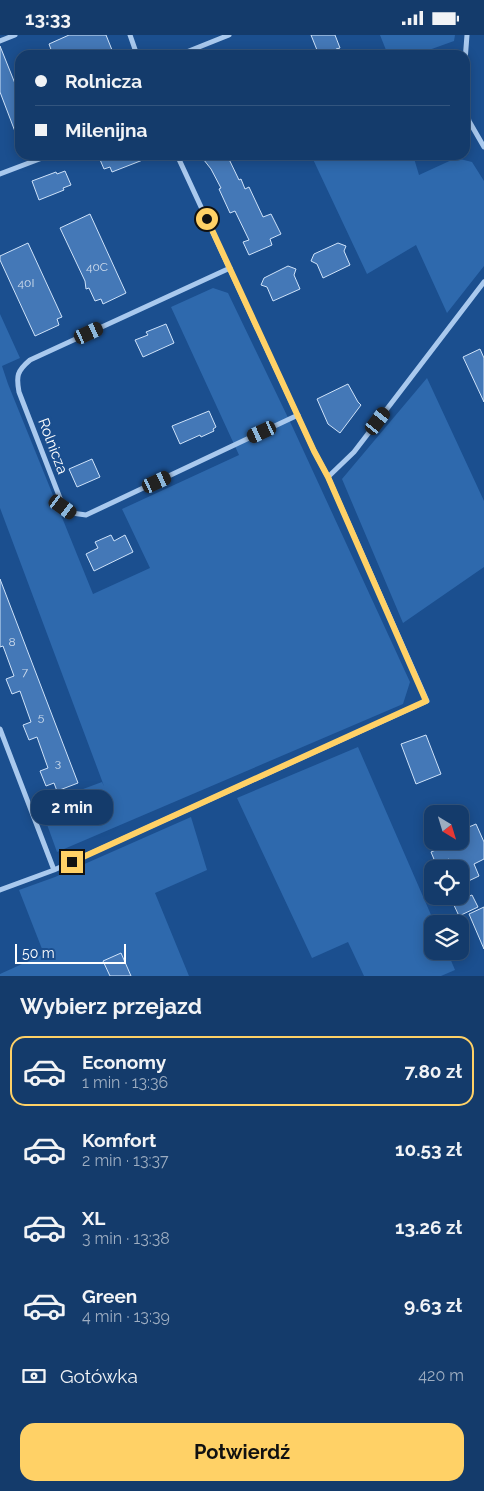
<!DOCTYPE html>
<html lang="pl">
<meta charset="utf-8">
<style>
body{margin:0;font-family:Raleway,sans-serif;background:#1d4271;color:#f1f3f6;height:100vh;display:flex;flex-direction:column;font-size:19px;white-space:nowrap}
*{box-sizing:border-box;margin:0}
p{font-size:16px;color:#9dadc1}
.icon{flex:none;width:28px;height:28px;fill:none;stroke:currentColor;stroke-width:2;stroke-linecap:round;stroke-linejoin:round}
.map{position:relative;height:941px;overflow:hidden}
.drawer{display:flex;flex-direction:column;background:#143b6b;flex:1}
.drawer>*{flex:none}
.hud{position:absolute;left:15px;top:15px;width:455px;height:110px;border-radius:15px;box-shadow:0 2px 12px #0003,0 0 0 1px #33557e;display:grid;align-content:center;height:110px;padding:0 20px;background:#143b6b}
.needle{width:32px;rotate:142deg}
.fabs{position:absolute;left:424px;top:770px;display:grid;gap:10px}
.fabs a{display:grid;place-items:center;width:45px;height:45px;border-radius:10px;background:#143b6b;box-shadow:0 2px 12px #0003,0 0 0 1px #33557e;font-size:25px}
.scale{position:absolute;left:15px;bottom:12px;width:111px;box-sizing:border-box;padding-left:5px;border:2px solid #fff;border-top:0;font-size:14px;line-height:18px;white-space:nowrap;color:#fff;-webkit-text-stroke:4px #1b4f8f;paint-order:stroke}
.end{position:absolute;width:22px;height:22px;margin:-11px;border:6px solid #ffd166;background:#111;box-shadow:0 0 0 2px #111}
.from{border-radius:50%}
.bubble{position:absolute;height:35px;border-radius:15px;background:#143b6b;box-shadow:0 2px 12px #0003,0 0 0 1px #33557e;font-size:16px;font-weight:700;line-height:35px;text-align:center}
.car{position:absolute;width:15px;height:30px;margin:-15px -8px;border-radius:6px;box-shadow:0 0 4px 1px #0007;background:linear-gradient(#222 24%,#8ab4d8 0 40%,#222 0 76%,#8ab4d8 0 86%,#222 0)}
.hud b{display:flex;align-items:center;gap:18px;height:48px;font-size:19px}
.hud b+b{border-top:1px solid #33557e}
.hud i{width:12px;height:12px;background:#f1f3f6}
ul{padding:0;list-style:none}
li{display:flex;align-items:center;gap:15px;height:70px;margin:0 10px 8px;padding:0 10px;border:2px solid transparent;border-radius:15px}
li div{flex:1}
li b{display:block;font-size:19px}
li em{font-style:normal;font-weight:700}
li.on{border-color:#ffd166}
li>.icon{width:45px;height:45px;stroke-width:1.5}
h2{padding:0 20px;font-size:22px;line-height:60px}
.pay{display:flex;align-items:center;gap:12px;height:55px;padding:0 20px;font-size:19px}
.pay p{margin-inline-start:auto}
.primary-button{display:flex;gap:10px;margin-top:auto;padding:10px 20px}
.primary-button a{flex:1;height:58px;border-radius:15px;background:#ffd166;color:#111;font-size:20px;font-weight:700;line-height:58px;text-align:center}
.status{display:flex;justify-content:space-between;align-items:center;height:35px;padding:0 25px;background:#143b6b;direction:ltr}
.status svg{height:14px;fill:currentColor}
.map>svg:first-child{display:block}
.green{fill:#2e69ad}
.building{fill:#4478b7;stroke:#cfe3fa}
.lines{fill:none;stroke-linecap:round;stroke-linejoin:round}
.minor{stroke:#a9c9ee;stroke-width:5}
.route{stroke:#ffd166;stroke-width:6}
.labels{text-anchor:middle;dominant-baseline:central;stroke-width:5;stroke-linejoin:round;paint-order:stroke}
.number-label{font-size:12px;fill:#d0dded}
.street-label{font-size:15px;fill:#fff;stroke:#1b4f8f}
</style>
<div class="status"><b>13:33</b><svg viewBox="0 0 49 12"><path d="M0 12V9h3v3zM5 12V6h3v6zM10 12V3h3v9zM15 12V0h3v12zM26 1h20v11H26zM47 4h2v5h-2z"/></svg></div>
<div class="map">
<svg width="484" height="941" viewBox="0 0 484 941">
<rect width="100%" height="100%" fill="#1b4f8f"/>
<path class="green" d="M380,0H455L454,6L415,20H388Z
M311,120H413L419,140L456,123L472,127L484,146V231L447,278L416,210L367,239Z
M213,253L228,258L293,393L410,647L403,669L57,817L40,770L102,747L104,751L0,473V279L20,323L2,331L8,349L93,559L150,533L122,474L239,420L171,272Z
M427,343L484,466V532L403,588L342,444Z
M358,712L435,889H432V916H447L455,935L441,941H364L348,907L312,923L237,763Z
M191,782L207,835L155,858L189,941H0V939L44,919L19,855L55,842Z"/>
<path class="building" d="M69,0H106L112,15L98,20H53L49,9Z
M311,0H335L340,13L336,14L338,20H319Z
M0,11L20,61V107H19L0,57Z
M98,120H153V121L112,137L110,132L104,134Z
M200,120H227L239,145L241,144L245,154L249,152L263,182L271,179L281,199L270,204L272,210L249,220L243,207L249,205L235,176L230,178L219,154L221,153L211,134Z
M65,136L71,150L63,153L64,155L39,165L32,146L56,137L57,139Z
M90,179L126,258L103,269L101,264L95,266L89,253L86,254L85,246L60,193Z
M28,208L62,282L57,284L59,290L35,301L0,225V221Z
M338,208L346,211L344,216L350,230L323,243L317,229L311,226L314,219Z
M288,231L296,234L294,240L300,254L273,266L267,252L261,250L264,243Z
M166,289L174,308L143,322L135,305L148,300L146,297Z
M480,314L484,323V367L463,322Z
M348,349L358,367L361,370L340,398L328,389L317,364Z
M209,376L216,392L213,394L214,396L201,402L200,400L180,409L172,391Z
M92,424L100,442L77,452L69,434Z
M111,500L114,506L125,500L133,517L94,536L86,519L98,513L95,507Z
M0,544L78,748L57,756L54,748L46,751L40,736L48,733L37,702L29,705L23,690L31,687L20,656L12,659L6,644L14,641L3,611L0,612Z
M426,700L441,739L416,749L401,709Z
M476,789L484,807V824L474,829L479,841L460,850V834H454L449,824L436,829L431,817L467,802L464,794Z
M472,860L478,872L459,881L453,868Z
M484,872V914L469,879Z
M121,918L131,941H110L103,926Z"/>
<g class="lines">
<path class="minor" d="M130,0L137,20
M0,6L15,0
M179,20L229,0
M465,26L467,0
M465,66L469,86L484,112
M0,139L50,120
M230,233L30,325C17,336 16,341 19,357L63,471L72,478L86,480L298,380
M328,442L354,417L484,247
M0,694L54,835
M0,855L54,835L427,666L328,442L314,416L177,120"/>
</g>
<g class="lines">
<path class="route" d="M72,827L426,666L328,442L314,416L207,184"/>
</g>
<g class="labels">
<g class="number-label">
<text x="97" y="232">40C</text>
<text x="26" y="248">40I</text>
<text x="12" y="607">8</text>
<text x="25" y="637">7</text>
<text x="41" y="682">5</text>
<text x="58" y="728">3</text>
</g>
<g class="street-label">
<text transform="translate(53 411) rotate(69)">Rolnicza</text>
</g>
</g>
</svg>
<div class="fabs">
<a><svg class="needle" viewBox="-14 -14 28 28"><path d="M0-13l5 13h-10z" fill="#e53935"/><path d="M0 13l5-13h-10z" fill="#9dadc1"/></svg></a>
<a><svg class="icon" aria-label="locate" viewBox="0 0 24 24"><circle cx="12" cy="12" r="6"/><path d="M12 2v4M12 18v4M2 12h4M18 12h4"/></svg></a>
<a><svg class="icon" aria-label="layers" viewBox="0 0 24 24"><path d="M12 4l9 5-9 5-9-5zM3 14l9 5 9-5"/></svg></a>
</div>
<div class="scale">50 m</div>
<i class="end from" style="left:207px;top:184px"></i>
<i class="end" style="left:72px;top:827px"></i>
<div class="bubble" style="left:31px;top:755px;width:82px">2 min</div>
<i class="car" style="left:89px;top:298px;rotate:65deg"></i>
<i class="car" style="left:378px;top:386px;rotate:37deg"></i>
<i class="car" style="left:262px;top:397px;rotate:245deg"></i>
<i class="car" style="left:157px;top:447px;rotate:65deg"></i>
<i class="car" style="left:63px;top:472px;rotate:126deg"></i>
<div class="hud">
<b><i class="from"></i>Rolnicza</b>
<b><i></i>Milenijna</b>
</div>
</div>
<section class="drawer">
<h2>Wybierz przejazd</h2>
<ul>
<li class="on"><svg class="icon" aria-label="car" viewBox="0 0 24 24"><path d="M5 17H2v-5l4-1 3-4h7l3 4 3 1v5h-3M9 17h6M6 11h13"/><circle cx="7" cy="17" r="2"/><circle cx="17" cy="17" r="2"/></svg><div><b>Economy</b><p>1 min · 13:36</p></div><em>7.80 zł</em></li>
<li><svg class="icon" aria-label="car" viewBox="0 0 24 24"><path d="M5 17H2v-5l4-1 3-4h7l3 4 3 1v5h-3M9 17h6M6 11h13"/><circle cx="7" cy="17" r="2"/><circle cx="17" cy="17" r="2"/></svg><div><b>Komfort</b><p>2 min · 13:37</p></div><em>10.53 zł</em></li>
<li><svg class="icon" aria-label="car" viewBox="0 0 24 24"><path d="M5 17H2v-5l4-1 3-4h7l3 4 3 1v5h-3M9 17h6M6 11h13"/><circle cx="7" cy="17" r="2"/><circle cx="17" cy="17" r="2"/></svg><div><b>XL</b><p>3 min · 13:38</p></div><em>13.26 zł</em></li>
<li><svg class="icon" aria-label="car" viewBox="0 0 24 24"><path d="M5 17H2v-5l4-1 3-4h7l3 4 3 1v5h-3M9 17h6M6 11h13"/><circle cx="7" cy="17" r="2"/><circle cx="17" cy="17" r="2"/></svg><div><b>Green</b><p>4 min · 13:39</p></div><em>9.63 zł</em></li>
</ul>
<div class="pay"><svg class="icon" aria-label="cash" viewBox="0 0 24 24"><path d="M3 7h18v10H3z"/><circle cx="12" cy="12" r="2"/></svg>Gotówka<p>420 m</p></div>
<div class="primary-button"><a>Potwierdź</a></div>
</section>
